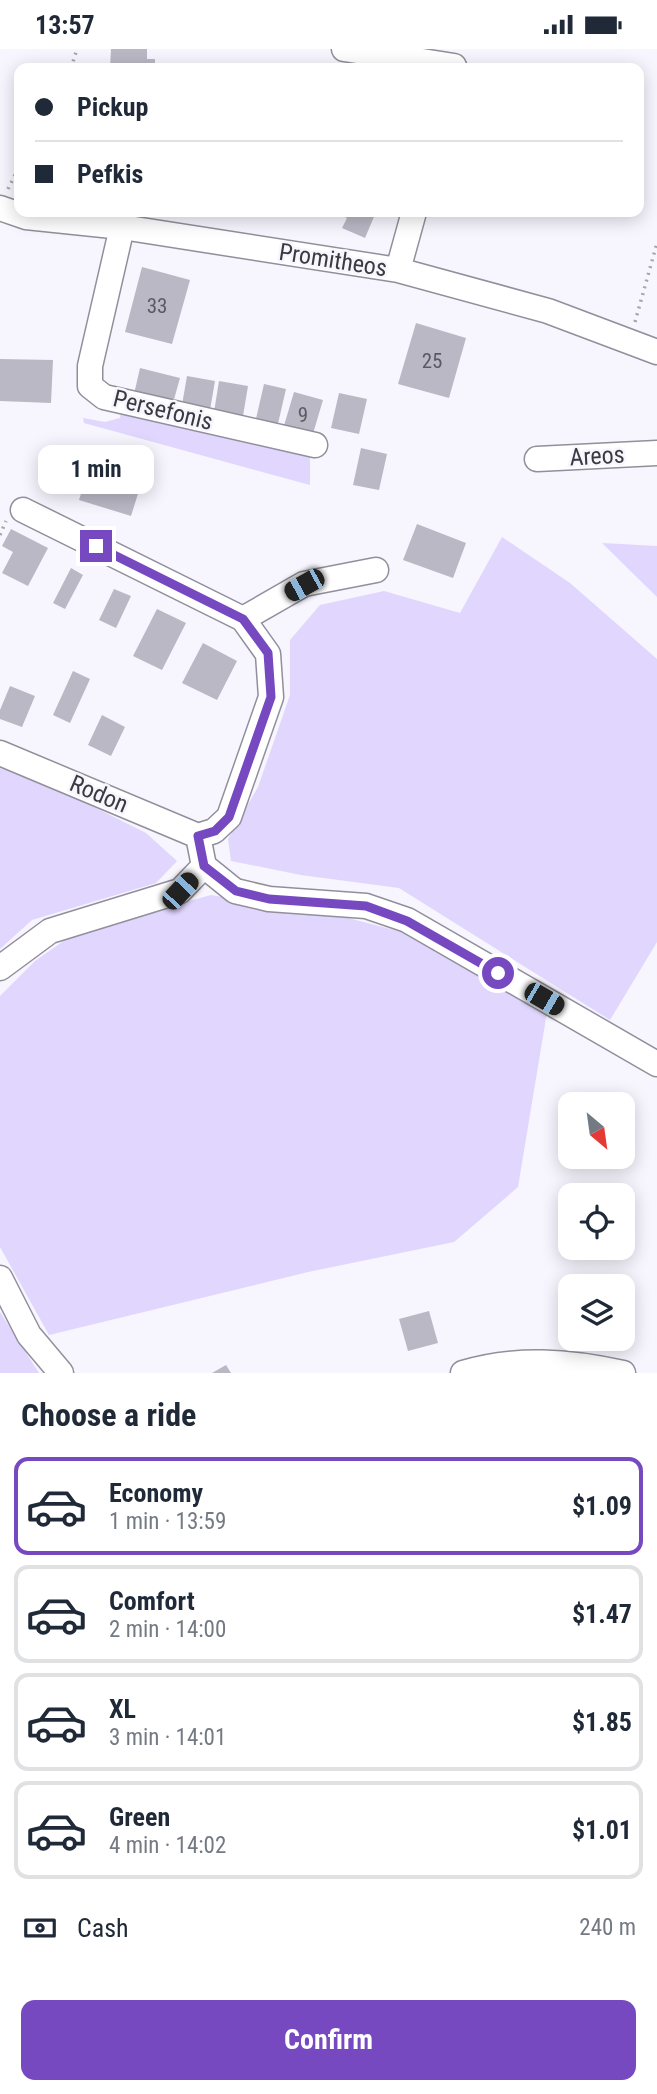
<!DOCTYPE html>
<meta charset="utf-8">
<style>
body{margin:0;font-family:"Roboto Condensed",sans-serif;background:#f6f6f7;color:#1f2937;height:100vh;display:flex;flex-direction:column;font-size:26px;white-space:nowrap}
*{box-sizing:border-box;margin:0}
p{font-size:23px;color:#747a83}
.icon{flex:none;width:38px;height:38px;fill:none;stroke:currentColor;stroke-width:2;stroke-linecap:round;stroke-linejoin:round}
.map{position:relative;height:1324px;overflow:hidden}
.drawer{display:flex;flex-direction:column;background:#fff;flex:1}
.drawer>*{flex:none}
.guide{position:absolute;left:14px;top:14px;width:630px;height:154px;border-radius:14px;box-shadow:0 4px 18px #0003;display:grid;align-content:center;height:154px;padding:0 21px;background:#fff}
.needle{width:46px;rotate:151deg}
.tools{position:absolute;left:558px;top:1043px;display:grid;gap:14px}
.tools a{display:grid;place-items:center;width:77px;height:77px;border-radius:14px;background:#fff;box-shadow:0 4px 18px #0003;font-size:35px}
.end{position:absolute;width:32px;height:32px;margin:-16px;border:9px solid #7749c1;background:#fff;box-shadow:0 0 0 4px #fff}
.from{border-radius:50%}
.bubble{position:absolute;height:49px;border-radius:14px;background:#fff;box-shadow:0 4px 18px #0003;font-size:23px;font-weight:700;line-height:49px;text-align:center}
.car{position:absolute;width:21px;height:42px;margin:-21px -10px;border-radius:9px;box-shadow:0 0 5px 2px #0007;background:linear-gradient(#222 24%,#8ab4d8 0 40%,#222 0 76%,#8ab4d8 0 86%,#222 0)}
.guide b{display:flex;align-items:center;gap:24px;height:66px;font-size:26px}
.guide b+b{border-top:2px solid #e0e1e3}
.guide i{width:18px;height:18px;background:#1f2937}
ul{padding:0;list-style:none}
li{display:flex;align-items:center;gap:21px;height:98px;margin:0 14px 10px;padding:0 7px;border:4px solid #e0e1e3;border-radius:14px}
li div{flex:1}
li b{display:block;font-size:26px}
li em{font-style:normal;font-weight:700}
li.selected{border-color:#7749c1}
li>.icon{width:63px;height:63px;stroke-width:1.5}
h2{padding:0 21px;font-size:32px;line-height:84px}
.pay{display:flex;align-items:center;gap:18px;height:77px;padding:0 21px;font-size:26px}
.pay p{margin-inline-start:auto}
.cta{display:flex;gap:14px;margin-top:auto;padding:14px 21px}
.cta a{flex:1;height:80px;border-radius:14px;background:#7749c1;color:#fff;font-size:28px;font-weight:700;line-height:80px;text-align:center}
.status{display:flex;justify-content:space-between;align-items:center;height:49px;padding:0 35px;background:#fff;direction:ltr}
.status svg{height:19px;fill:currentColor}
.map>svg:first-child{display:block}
.green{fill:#e0d6fe}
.building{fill:#bbb8c6}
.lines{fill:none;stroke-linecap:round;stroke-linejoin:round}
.minor-casing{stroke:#928f9c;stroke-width:27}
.path{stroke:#a8a6ad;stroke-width:3.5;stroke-dasharray:2 5;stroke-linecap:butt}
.minor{stroke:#fff;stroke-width:24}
.route{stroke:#7749c1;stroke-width:9}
.labels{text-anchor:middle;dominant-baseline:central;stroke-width:5;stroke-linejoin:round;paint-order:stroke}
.number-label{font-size:21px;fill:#5b5a61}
.street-label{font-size:24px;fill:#3b3a3f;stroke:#f7f5fd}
</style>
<div class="status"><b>13:57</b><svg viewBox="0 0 49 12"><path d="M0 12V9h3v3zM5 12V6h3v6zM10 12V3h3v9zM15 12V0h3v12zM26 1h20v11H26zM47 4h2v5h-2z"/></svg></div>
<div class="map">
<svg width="657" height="1324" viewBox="0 0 657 1324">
<rect width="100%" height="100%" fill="#f7f5fd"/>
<path class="green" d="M121,361L310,406V436L84,374L83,369L105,373L120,369Z
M502,488L570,534L657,610V893L610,971L399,839L301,826L231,812L228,790L258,738L290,646V591L320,556L384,542L460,564Z
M602,494L657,497V548Z
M0,719L64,743L146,784L177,812L156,834L32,871L0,900Z
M211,846L344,868L410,885L547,963L518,1138L454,1193L308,1223L49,1286L0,1198V947L35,912L75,884Z
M0,1263L39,1324H0Z"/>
<path class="building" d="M111,0H147V10H155V19H110Z
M333,163H376L365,189L342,179L347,169Z
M142,218L190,231L172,295L125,283Z
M416,274L466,289L449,349L398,335Z
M0,310L53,311L51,354L0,352Z
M140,319L180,329L173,354L134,345Z
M187,327L215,332L210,361L182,356Z
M219,332L248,337L243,367L214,363Z
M264,335L286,340L277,379L255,374Z
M294,343L323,351L312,388L283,380Z
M339,344L367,350L359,385L331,379Z
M361,399L387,405L379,441L353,436Z
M113,405L147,416L131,467L79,451L92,409L110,414Z
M417,475L466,494L453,529L403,511Z
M11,480L48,499L28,537L2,524L13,503L2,497Z
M71,519L83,526L65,560L53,554Z
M114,540L131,547L116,579L99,571Z
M157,560L186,574L162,621L133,607Z
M203,594L237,612L217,651L182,634Z
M73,622L90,630L70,674L53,666Z
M10,637L35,647L22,678L0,670V661Z
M102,666L125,678L111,707L88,696Z
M429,1262L438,1294L408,1302L399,1270Z
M226,1316L231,1324H212Z"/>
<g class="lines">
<g class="minor-casing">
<path id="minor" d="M344,0L454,17
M0,159L26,168L122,178L398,221L548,262L657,303
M122,178L90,317V337L104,348L315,396
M398,221L414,163
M537,410L657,404
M23,461L243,570L268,605L271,648L229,768L214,782L198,787
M243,570L304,535L376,521
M0,704L198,787
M198,787L204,817L235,842L269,850L366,857L407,871L657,1015
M0,919L50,882L180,842L204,817
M0,1229L29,1286L61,1324
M463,1324C516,1308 569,1312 623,1324"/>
</g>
<path class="path" d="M71,19L77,0
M8,140L19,118
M635,273L657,194
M0,486L6,472"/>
<use href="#minor" class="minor"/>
</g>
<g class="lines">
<path class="route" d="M96,497L243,570L268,604L271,648L229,768L215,782L198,787L204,817L236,842L269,850L366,857L407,872L498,924"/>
</g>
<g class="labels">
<g class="number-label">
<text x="157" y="257">33</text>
<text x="432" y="312">25</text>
<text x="303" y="366">9</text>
</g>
<g class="street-label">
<text transform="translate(333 211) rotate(9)">Promitheos</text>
<text transform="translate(163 361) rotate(14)">Persefonis</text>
<text transform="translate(597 407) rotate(-3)">Areos</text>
<text transform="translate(99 745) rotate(23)">Rodon</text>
</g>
</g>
</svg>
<div class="tools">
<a><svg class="needle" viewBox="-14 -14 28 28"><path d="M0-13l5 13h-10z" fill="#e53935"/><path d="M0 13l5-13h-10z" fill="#747a83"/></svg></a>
<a><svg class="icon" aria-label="locate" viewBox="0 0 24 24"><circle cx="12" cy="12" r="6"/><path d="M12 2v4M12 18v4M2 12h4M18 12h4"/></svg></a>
<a><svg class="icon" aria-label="layers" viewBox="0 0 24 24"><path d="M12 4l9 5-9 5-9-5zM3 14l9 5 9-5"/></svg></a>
</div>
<i class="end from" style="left:498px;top:924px"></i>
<i class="end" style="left:96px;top:497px"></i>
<div class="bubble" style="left:38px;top:396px;width:116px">1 min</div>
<i class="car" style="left:304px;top:536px;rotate:241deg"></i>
<i class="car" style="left:180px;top:842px;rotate:43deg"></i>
<i class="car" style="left:544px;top:950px;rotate:120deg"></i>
<div class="guide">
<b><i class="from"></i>Pickup</b>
<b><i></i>Pefkis</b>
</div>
</div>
<section class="drawer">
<h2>Choose a ride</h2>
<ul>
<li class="selected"><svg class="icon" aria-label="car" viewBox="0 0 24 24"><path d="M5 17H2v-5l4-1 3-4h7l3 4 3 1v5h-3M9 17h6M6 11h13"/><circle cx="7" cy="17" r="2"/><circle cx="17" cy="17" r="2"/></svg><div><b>Economy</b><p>1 min · 13:59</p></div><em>$1.09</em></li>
<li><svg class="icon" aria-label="car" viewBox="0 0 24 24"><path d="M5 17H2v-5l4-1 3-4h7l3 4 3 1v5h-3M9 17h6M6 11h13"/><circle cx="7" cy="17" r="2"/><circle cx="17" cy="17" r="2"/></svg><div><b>Comfort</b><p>2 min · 14:00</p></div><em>$1.47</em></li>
<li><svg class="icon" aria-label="car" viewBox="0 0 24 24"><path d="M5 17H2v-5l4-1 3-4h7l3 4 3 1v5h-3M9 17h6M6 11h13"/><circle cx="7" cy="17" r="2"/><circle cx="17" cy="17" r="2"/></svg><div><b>XL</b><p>3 min · 14:01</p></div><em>$1.85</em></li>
<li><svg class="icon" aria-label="car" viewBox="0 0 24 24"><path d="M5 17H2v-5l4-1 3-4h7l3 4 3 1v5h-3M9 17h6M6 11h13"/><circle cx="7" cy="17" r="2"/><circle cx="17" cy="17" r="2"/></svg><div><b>Green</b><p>4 min · 14:02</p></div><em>$1.01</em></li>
</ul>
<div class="pay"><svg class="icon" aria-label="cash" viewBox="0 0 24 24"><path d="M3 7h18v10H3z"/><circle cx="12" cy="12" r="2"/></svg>Cash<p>240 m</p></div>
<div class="cta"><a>Confirm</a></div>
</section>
